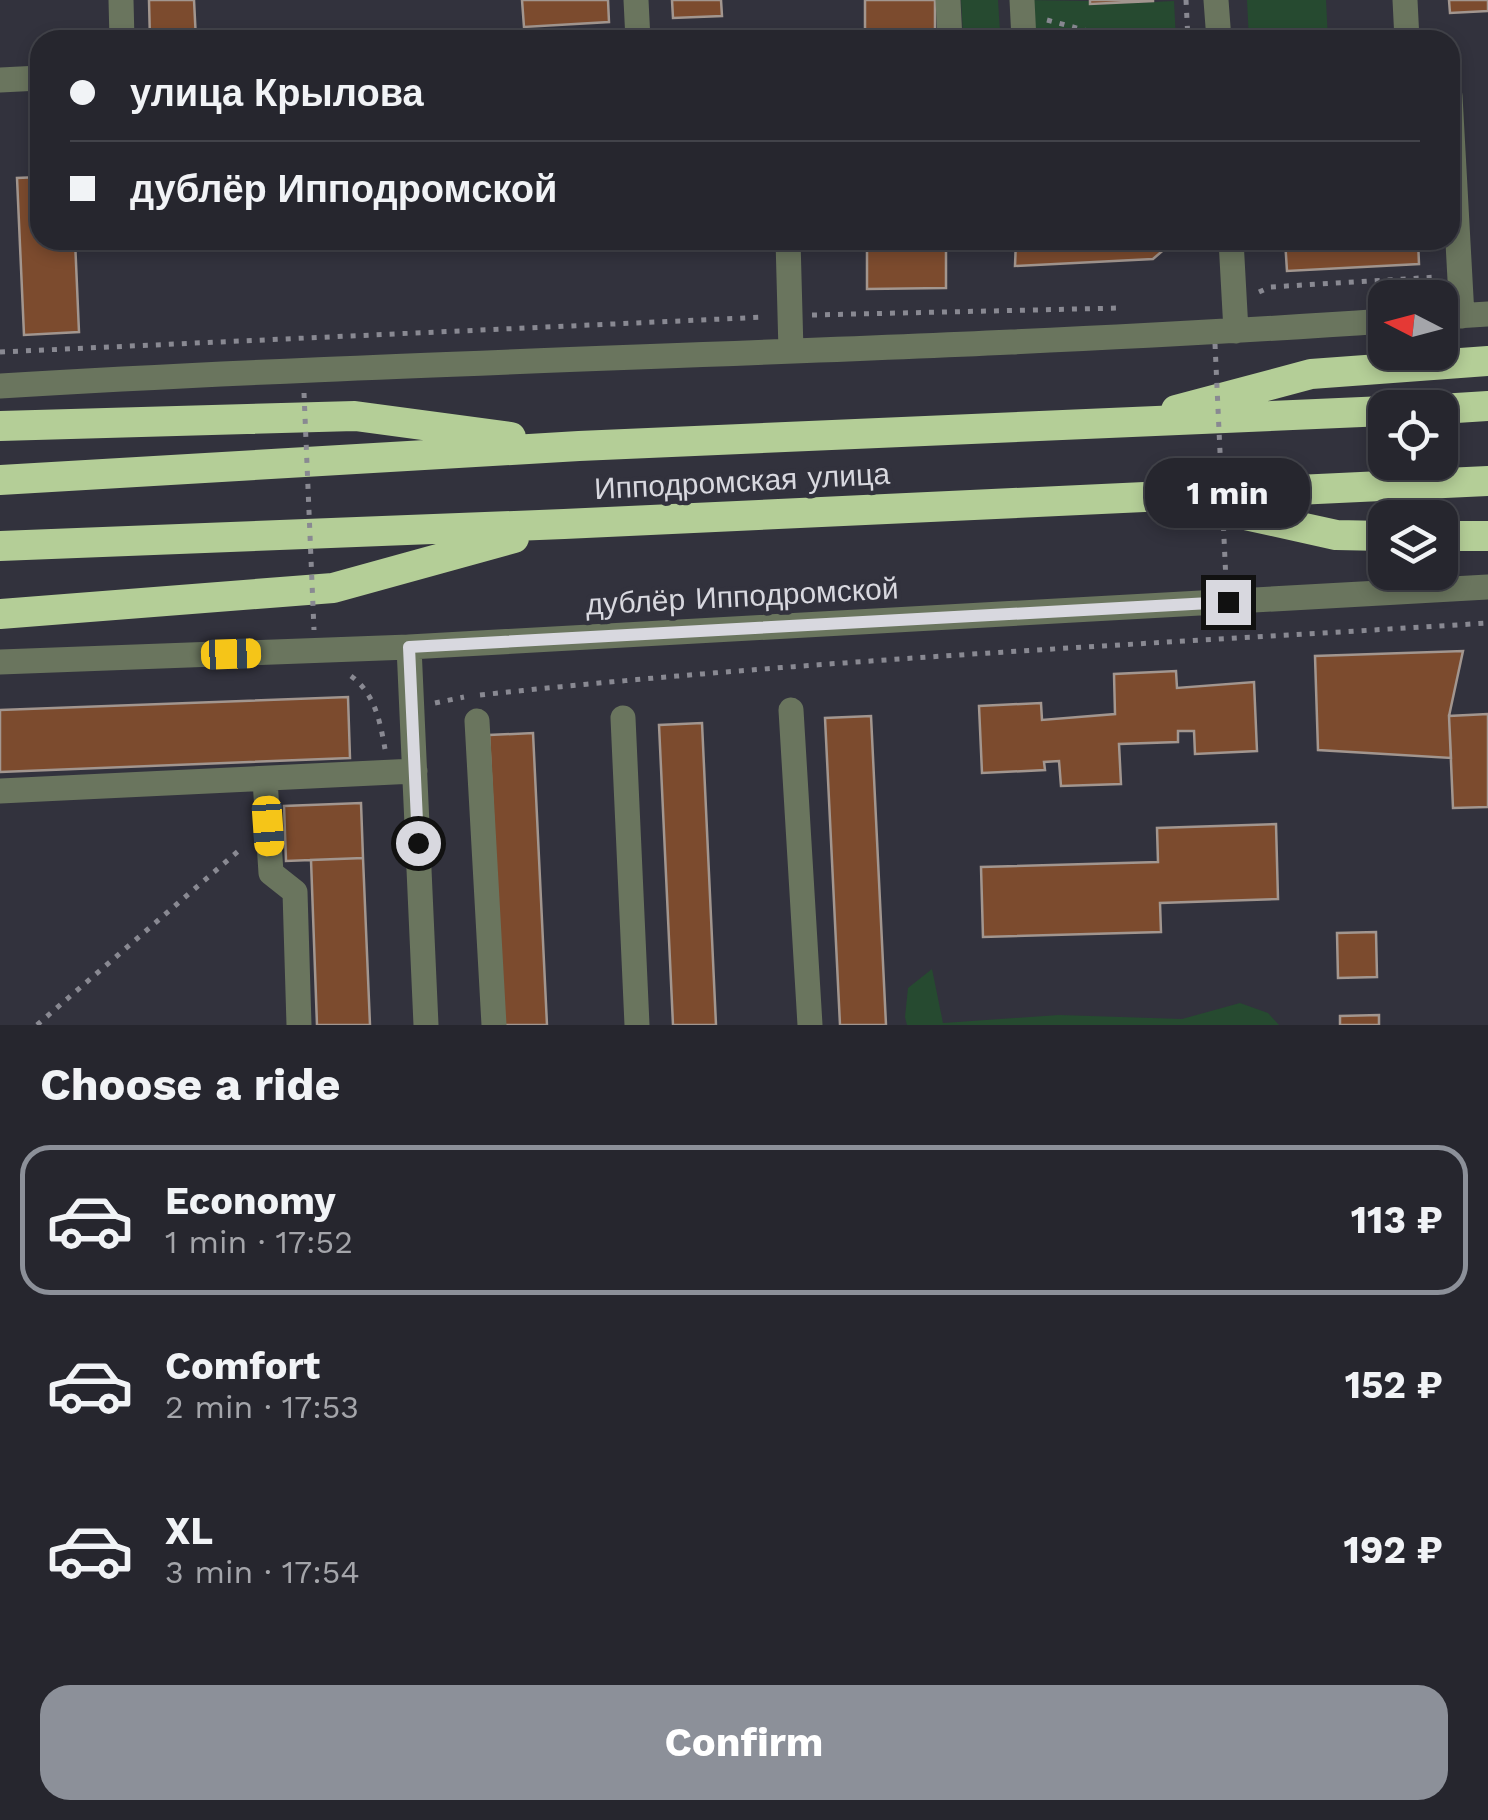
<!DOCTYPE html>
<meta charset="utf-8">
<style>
body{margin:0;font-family:"Work Sans",sans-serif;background:#2e2e36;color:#f1f3f6;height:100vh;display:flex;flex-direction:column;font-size:38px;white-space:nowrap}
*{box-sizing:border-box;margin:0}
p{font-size:32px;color:#a4a5aa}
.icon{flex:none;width:55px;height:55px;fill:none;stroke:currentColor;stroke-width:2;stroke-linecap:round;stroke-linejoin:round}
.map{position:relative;height:1025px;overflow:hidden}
.panel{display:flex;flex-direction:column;background:#26262e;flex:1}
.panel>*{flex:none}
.banner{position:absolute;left:30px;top:30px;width:1430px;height:220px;border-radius:30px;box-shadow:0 5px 15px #0003,0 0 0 2px #42434a;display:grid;align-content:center;height:220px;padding:0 40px;background:#26262e}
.needle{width:65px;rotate:276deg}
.controls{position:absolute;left:1368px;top:280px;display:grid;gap:20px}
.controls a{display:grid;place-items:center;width:90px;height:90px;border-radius:20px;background:#26262e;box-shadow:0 5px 15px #0003,0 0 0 2px #42434a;font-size:50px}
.end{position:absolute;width:45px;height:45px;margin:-22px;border:12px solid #d8d8df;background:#111;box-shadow:0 0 0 5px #111}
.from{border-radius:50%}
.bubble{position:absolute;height:70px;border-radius:30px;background:#26262e;box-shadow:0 5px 15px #0003,0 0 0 2px #42434a;font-size:32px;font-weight:700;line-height:70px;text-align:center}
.car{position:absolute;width:30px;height:60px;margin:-30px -15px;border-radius:12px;box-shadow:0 0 8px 2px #0007;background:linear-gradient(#f5c518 24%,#345 0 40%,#f5c518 0 76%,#345 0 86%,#f5c518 0)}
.banner b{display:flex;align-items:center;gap:35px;height:95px;font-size:38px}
.banner b+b{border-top:2px solid #42434a}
.banner i{width:25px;height:25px;background:#f1f3f6}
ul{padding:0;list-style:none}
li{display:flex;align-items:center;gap:30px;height:150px;margin:0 20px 15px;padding:0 20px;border:5px solid transparent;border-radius:30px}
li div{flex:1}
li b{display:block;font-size:38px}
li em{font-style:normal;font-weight:700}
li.active{border-color:#8c9099}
li>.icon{width:90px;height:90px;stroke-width:1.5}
h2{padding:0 40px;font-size:45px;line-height:120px}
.primary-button{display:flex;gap:20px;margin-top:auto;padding:20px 40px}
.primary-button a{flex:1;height:115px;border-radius:30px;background:#8c9099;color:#fff;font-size:40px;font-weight:700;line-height:115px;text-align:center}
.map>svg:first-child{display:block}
.green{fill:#264a30}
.building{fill:#7c4b2e;stroke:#a2968f;stroke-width:2.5}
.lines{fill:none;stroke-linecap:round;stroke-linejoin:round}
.path{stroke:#898992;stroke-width:5;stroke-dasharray:5 8;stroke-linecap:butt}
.minor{stroke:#6a755e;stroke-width:25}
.highway{stroke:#b4ce97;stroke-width:30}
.path-bridge{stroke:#898992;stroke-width:5;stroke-dasharray:5 8;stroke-linecap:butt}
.route{stroke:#d8d8df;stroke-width:12}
.labels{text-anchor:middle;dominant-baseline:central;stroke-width:9;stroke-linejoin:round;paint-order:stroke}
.street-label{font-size:30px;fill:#d8d8df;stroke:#32323d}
</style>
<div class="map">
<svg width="1488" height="1025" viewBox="0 0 1488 1025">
<rect width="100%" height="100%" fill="#32323d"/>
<path class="green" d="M961,0H998L1000,32L963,34Z
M1025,0L1089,1L1090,5L1174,1L1176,40H1027Z
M1247,0H1326L1328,40H1249Z
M932,969L943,1023L1059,1015L1182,1019L1240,1003L1268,1013L1279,1025H907L905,1017L908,988Z"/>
<path class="building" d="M149,0H194L196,40H150Z
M522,0H608L609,22L524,27Z
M672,0H721L722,16L673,18Z
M865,0H935V40H865Z
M1090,0H1153V1L1090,4Z
M1449,0H1488V11L1450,13Z
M40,177V240H75L79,332L24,335L17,178Z
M867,240H946V288L867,289Z
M1016,240H1175L1153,259L1015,266Z
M1285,240H1418L1419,264L1287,271Z
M1463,651L1449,716L1451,758L1318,750L1315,656Z
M1176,671L1177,688L1254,682L1257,751L1195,754L1194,731H1178V742L1119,744L1121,784L1061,786L1059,761L1044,762L1045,770L982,773L979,706L1041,703L1042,720L1115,714L1114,674Z
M348,697L350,758L0,772V710Z
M1488,714V807L1453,808L1449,716Z
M871,716L886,1025H840L825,718Z
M702,723L716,1025H673L659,725Z
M533,733L547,1025H503L489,735Z
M361,803L363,858L286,861L284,806Z
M1276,824L1278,899L1160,903L1161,932L983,937L981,867L1158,862L1157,828Z
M363,858L370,1025H317L311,860Z
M1376,932L1377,977L1338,978L1337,933Z
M1379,1015V1025H1340V1016Z"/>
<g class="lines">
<path class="path" d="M1186,0L1188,40
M1047,20L1121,40
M1259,292L1270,287L1437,277
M812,315L1121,308
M0,352L766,317
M351,676C375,694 380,721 385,749
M480,695C815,659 1152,644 1488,623
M435,703L464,697
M37,1025L243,847"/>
<path class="minor" d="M121,0L122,40
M636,0L638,40
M948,0L950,40
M1022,0L1024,40
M1216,0L1219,40
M1405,0L1407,40
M0,80L40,78
M1450,96L1462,316
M788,240L791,351
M1231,240L1236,331
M1440,317L1488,314
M0,386C461,358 924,353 1385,321
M409,647L426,1025
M0,662L409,647L1488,587
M791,710L810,1025
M623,718L637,1025
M477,721L494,1025
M265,780L271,873L295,892L299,1025
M0,791L415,771"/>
<path class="highway" d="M1440,409L1488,406
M1176,410L1311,374L1488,361
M0,426L355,416L511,437
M0,480L579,446L1385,411
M1200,505L1336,535L1385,536
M1440,536H1488
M0,546L564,524L1488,481
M0,614L333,588L514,538"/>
<path class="path-bridge" d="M1215,344L1226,581
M304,393L314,630"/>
</g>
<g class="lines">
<path class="route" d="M418,843L409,647L1228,602"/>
</g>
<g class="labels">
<g class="street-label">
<text transform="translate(742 481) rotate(-3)">Ипподромская улица</text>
<text transform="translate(742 596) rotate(-3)">дублёр Ипподромской</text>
</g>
</g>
</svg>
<div class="controls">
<a><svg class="needle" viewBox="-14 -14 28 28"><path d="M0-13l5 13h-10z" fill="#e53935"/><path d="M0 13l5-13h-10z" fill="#a4a5aa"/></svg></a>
<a><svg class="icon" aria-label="locate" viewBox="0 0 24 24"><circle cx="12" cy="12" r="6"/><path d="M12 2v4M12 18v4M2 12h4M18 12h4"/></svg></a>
<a><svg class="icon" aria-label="layers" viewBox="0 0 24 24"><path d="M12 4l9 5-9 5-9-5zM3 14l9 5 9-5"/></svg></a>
</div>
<i class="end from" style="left:418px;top:843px"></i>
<i class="end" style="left:1228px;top:602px"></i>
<div class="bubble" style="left:1145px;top:458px;width:165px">1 min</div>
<i class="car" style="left:231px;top:654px;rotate:88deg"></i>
<i class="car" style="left:268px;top:826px;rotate:176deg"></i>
<div class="banner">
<b><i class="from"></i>улица Крылова</b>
<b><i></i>дублёр Ипподромской</b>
</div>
</div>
<section class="panel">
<h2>Choose a ride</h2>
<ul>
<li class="active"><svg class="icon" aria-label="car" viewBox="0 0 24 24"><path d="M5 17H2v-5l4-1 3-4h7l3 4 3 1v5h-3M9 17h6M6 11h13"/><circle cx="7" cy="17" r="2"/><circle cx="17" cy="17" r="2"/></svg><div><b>Economy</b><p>1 min · 17:52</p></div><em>113 ₽</em></li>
<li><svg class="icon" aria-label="car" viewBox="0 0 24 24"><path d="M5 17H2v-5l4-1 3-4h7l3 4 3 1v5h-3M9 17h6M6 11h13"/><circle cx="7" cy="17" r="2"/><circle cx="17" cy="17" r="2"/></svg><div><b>Comfort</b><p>2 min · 17:53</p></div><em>152 ₽</em></li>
<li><svg class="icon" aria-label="car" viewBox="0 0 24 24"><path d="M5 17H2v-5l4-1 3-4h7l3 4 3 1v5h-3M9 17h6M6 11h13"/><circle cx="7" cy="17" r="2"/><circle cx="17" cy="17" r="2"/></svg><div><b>XL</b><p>3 min · 17:54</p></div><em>192 ₽</em></li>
</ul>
<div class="primary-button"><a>Confirm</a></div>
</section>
